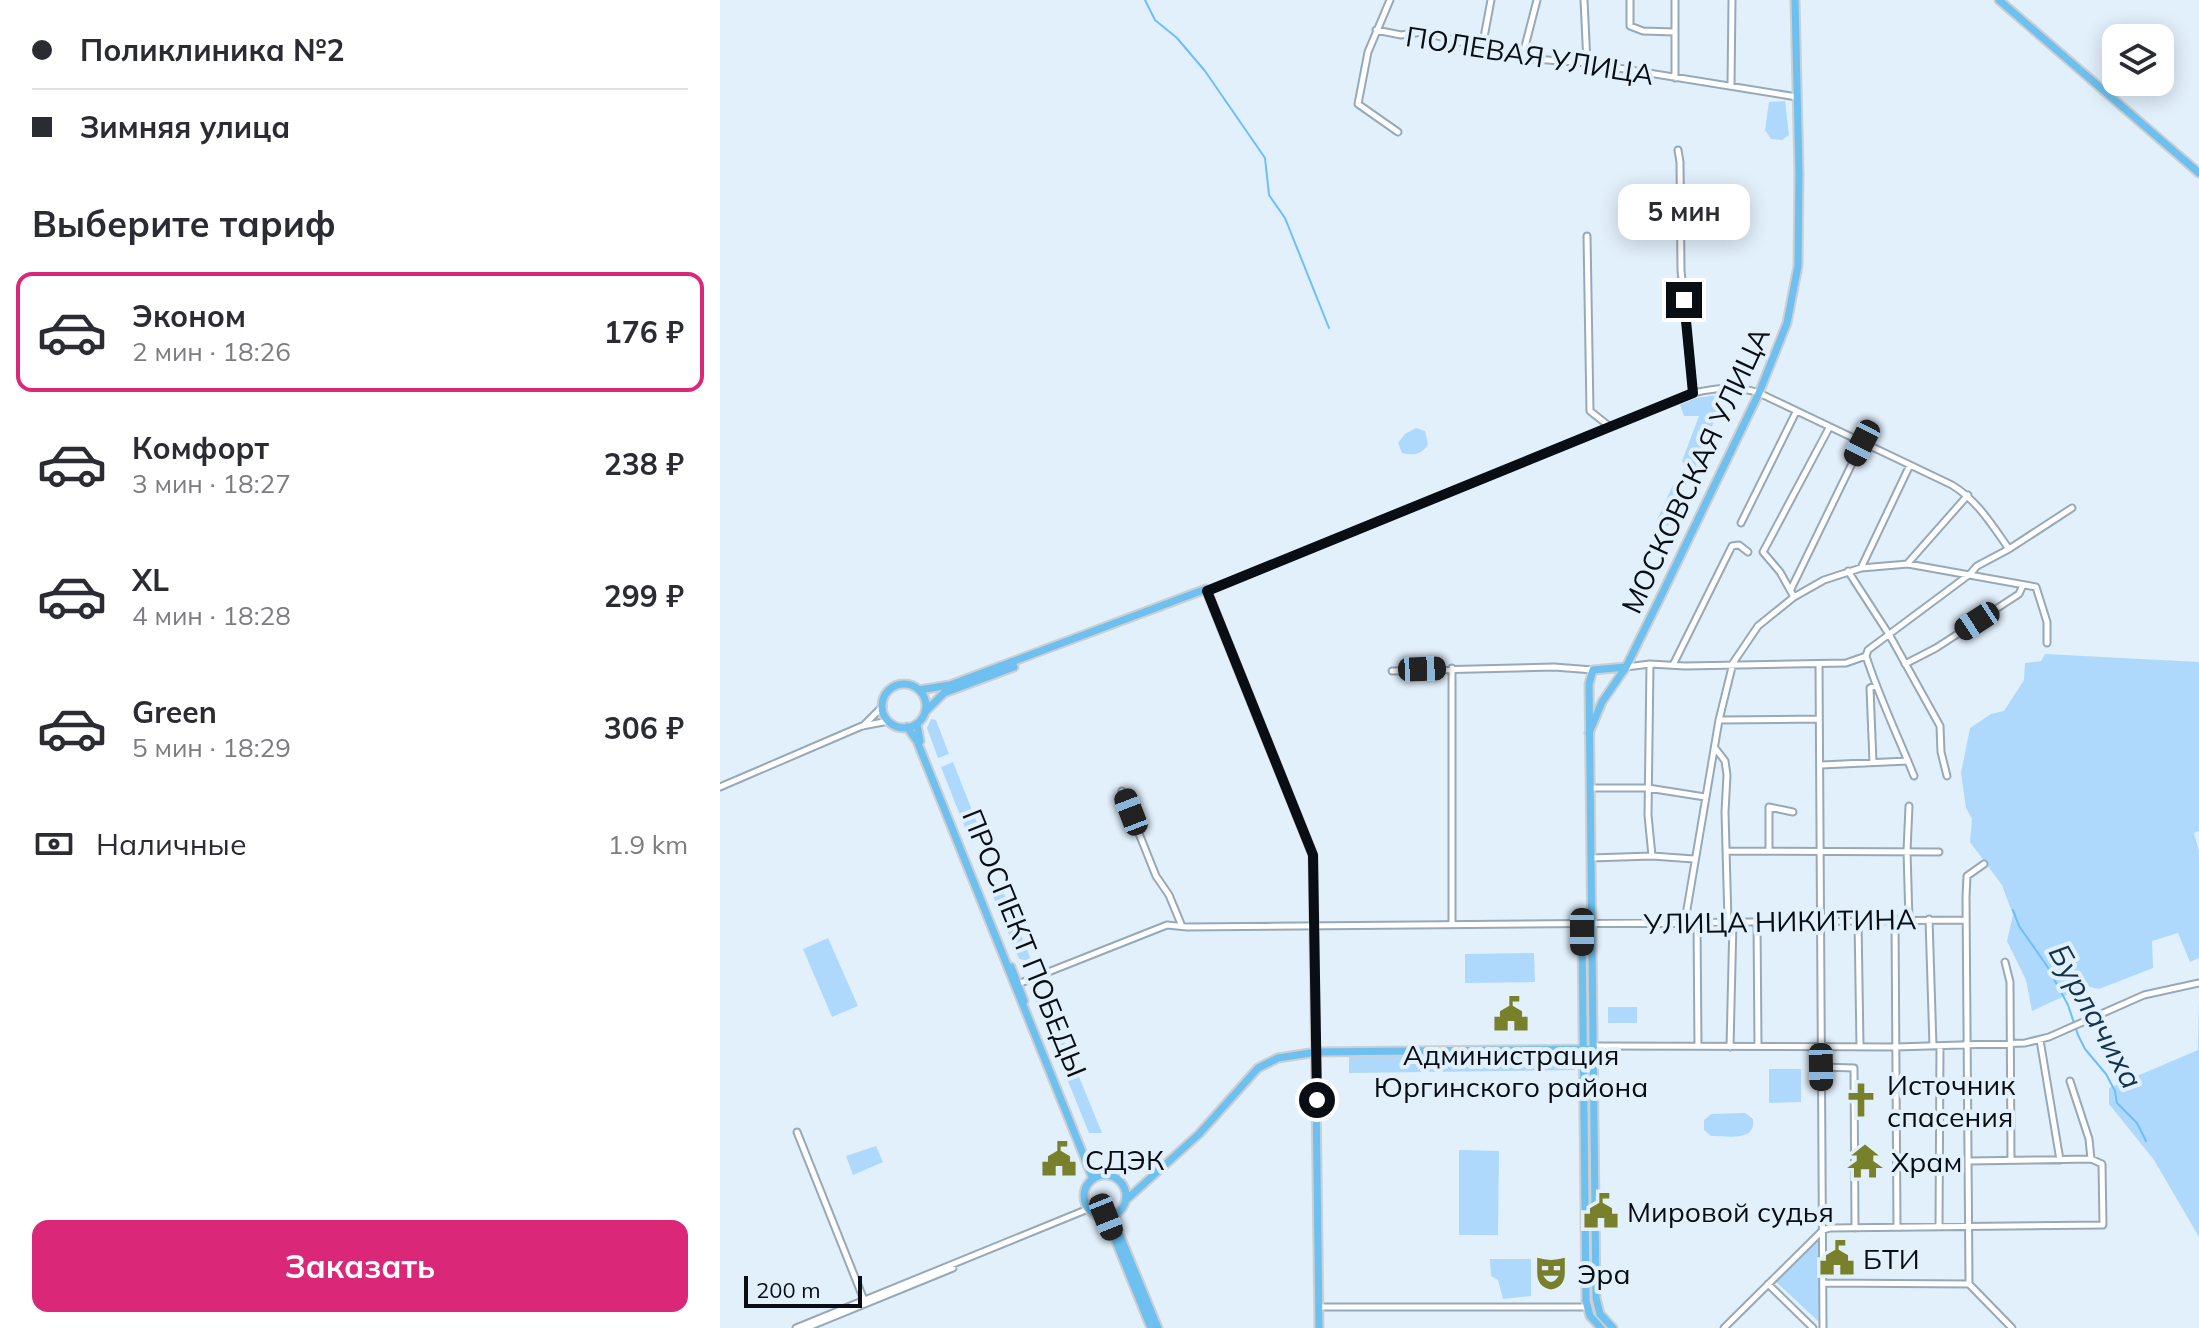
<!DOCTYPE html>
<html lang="ru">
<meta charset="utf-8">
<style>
body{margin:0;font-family:Mulish,sans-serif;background:#f2f2f3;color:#2b2b33;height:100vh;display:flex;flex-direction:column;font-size:30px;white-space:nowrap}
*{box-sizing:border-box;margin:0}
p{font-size:26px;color:#7c7c81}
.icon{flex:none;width:44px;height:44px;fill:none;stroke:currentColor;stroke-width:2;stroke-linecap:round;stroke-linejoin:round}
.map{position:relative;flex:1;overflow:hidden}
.side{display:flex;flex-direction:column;background:#fff;width:720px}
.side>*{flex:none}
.guide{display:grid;align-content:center;height:176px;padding:0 32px;background:#fff}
.tools{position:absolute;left:1382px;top:24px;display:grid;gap:16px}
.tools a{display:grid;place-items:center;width:72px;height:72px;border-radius:16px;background:#fff;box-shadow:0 4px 20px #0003;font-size:40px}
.scale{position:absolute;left:24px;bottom:20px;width:118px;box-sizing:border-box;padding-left:8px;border:4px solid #080e13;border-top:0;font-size:22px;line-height:28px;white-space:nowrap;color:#080e13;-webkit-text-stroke:6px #e2f0fc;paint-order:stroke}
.end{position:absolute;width:36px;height:36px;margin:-18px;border:10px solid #080e13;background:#fff;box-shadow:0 0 0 4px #fff}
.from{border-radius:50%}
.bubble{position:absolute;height:56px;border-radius:16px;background:#fff;box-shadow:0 4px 20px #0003;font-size:26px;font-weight:700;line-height:56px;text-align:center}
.car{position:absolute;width:24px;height:48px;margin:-24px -12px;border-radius:10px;box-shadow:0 0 6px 2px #0007;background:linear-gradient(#222 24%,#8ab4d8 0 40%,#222 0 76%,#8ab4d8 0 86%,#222 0)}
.guide b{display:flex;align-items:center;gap:28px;height:76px;font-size:30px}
.guide b+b{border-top:2px solid #e1e1e2}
.guide i{width:20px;height:20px;background:#2b2b33}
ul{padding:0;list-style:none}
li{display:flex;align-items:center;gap:24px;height:120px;margin:0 16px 12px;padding:0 16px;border:4px solid transparent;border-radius:16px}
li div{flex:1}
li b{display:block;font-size:30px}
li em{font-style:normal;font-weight:700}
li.selected{border-color:#db2777}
li>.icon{width:72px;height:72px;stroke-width:1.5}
h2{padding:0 32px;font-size:36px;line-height:96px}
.pay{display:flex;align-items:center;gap:20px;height:88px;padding:0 32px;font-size:30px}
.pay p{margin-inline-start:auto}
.button{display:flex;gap:16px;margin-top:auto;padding:16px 32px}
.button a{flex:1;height:92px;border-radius:16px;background:#db2777;color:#fff;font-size:32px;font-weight:700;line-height:92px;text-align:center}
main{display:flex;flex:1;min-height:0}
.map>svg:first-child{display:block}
.green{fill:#aed9fd}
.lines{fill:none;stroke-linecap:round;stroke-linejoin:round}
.stream{stroke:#6cbeff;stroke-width:2}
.minor-casing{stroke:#97a8b6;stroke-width:9}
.major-casing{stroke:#cecfd0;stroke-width:11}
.minor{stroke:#fff;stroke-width:5}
.major{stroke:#6dc0f0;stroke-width:7}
.route{stroke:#080e13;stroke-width:10}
.labels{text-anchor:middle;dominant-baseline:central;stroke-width:8;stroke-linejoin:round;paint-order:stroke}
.street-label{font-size:28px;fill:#080e13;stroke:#e2f0fc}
.poi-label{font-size:28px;fill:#080e13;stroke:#e2f0fc;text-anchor:start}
.water-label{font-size:30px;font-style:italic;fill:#11344e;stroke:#e2f0fc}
</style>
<main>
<section class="side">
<div class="guide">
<b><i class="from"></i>Поликлиника №2</b>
<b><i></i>Зимняя улица</b>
</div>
<h2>Выберите тариф</h2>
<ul>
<li class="selected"><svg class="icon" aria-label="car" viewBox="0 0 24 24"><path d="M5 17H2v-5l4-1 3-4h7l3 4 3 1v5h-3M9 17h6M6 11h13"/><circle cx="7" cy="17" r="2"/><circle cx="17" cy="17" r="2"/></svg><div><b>Эконом</b><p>2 мин · 18:26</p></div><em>176 ₽</em></li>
<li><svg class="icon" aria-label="car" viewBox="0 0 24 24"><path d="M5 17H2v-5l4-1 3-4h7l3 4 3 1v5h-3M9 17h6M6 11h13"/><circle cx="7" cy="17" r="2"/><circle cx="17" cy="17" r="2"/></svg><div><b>Комфорт</b><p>3 мин · 18:27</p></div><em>238 ₽</em></li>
<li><svg class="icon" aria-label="car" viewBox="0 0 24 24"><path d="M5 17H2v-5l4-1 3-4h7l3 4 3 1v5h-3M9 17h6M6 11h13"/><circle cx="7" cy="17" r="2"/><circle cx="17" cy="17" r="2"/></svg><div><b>XL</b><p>4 мин · 18:28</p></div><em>299 ₽</em></li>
<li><svg class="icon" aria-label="car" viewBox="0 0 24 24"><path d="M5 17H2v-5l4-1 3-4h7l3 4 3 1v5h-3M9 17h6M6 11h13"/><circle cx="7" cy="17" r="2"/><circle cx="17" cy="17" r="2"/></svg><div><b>Green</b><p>5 мин · 18:29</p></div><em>306 ₽</em></li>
</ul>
<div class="pay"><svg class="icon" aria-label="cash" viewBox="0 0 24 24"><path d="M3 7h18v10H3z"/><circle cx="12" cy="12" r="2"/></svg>Наличные<p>1.9 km</p></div>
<div class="button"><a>Заказать</a></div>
</section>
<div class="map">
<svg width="1479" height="1328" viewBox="0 0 1479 1328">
<rect width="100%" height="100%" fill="#e2f0fc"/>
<path class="green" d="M1065,101L1069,135L1062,140L1051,139L1045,130L1049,102Z
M1005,394L971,478L962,461L979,416H964L960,405L976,398Z
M696,428L705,431L708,444C703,454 693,456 682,453L678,443L685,434Z
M953,485L964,490L948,526L936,522Z
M1325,654L1479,662V831L1474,833L1479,851V958L1470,962L1458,933L1432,941L1433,968L1379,989L1366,986L1312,1011L1306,980L1287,941L1293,915L1282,885L1250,842L1252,819L1246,808L1241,773L1250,728L1271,714L1284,711L1304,680L1305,663L1321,661Z
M211,719L216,720L229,754L218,758L207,728Z
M233,762L263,838L251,843L221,767Z
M283,891L312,962L299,959L273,896Z
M108,938L138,1006L112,1017L83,949Z
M814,953L815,982L745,983V954Z
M317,994L330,1026L337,1023L382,1133H369L313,995Z
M1479,1001V1237L1434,1160L1389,1104V1088L1478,1050Z
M888,1007H917V1023H888Z
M855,1050V1070L629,1073V1052Z
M1049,1069H1081V1102L1049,1103Z
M1025,1113L1033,1119C1036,1142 1008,1136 991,1136L984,1130V1120L991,1114Z
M156,1146L163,1162L133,1175L126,1156Z
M739,1150L779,1151L778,1235H739Z
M1100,1242L1102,1244V1318L1098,1321L1055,1281L1092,1243Z
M770,1259H811V1296L783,1299L778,1280L771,1276Z"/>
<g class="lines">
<path class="stream" d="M425,0L435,20L457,38L485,71L545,158L549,195L565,218L609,328
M1293,910L1299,926L1327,966L1348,1005L1358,1035L1365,1049L1386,1074L1395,1091L1397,1103L1417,1123L1426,1141"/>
<g class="minor-casing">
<path id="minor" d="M670,0L648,52L638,104L678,132
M864,0L867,63
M910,0V26L923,31L955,32
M955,0V78
M656,30L681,35L702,32L802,58L867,63L1077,97
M762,48L771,0
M802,58L817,0
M1011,86L1012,0
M958,150L960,162L961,270L973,393
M867,236L870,411L889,426
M1021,523L1076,412
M1188,563L1248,495
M1141,568L1190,465
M1128,571L1170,636L1220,726L1221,752L1227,776
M1071,589L1142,443
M487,591L973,393C996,388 1015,385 1039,393L1232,485C1258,501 1272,525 1289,549
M1074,597L1060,572L1043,552L1109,428
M1146,656C1159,697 1178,736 1194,776
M930,664L928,815L932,856
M1099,664L1103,1328
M1185,664L1216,648L1299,594L1303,585
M953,665L1012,546L1019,545L1028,552
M906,667L930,664L965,666L1126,663L1146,656L1148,650L1250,574L1257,566L1289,549L1352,508
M732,668V923
M672,671L834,667L873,670
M999,720L1099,719
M143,726L163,706
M995,748L1005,761L1007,775L1005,812L1008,921
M1153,762L1150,688L1155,686
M1101,765L1188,761
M0,787L142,726L169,721
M870,788H928L985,797
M402,791L436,876L449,895L461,924
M1006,851L1219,852
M1049,851V807L1073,812
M871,858L932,856L974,859
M1264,864L1247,876L1246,897L1249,1284L1292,1328
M1175,919L1177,1227
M1209,919L1213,1046
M1138,920L1140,1046
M1189,920L1187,851L1189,806
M965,921L999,720L1013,663L1038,626L1074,597L1104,580L1141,568L1188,564L1316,587L1327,622V643
M977,921L978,1046
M1037,921L1038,1046
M1285,962L1290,982L1291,1160
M298,984L447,925L467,927L1246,920
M1320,1040L1340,1160
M874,1046L1176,1047L1305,1043L1329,1037L1424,995L1479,983
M1010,1047L1013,921
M1101,1067L1134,1068L1135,1228
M1350,1081L1369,1139L1371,1159
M77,1132L144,1300
M1219,1227L1220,1046
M1103,1283L1249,1284
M1048,1284L1093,1328
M599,1307H866
M76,1328L368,1209
M86,1328L233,1268
M1004,1328L1103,1230L1110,1228L1383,1225L1382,1164L1371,1159L1249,1161"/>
</g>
<g class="major-casing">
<path id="major" d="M1279,0L1479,173
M162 706a22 22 0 1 1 44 0a22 22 0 1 1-44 0Z
M199,690L230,685L486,589L593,855L599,1328
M205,712L224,693L294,667
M197,724L200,741
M187,727L197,741L373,1179
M869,733L882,702L906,667L942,594L1039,393L1067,323L1078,266L1079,173L1075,0
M869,912L862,932L866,1301L870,1316L881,1328
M291,967L304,1001
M364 1196a21 21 0 1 1 42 0a21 21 0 1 1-42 0Z
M406,1200L479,1134L538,1068L558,1058L597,1052L874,1049
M392,1216L438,1328
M386,1217L431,1328
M893,1328L880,1314L876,1298L869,684L873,670L906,667"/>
</g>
<use href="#minor" class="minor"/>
<use href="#major" class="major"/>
</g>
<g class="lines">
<path class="route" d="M597,1100L593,855L487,591L973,393L964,300"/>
</g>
<defs>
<g id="civic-bare" transform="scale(2.76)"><path d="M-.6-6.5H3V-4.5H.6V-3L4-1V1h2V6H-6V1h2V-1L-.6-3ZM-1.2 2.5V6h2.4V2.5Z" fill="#78802c" stroke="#e2f0fc" stroke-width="2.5" paint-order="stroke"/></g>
<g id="church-bare" transform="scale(2.76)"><path d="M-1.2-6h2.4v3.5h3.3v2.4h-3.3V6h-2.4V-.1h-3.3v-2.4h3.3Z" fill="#78802c" stroke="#e2f0fc" stroke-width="2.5" paint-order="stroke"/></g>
<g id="temple-bare" transform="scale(2.76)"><path d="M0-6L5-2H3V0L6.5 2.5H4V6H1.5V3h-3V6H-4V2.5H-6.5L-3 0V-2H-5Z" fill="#78802c" stroke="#e2f0fc" stroke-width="2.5" paint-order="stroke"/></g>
<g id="theatre-bare" transform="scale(2.76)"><path d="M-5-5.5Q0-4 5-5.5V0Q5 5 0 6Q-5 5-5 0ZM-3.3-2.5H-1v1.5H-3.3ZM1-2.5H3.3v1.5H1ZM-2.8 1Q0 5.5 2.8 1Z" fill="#78802c" stroke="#e2f0fc" stroke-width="2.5" paint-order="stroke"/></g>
</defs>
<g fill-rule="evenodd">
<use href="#civic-bare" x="791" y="1014"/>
<use href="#church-bare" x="1141" y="1100"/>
<use href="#civic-bare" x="339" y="1159"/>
<use href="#temple-bare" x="1145" y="1161"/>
<use href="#civic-bare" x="881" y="1211"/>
<use href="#civic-bare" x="1117" y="1258"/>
<use href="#theatre-bare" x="831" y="1273"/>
</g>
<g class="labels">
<g class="street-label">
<text transform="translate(810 55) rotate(9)">ПОЛЕВАЯ УЛИЦА</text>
<text transform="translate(975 470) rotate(-65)">МОСКОВСКАЯ УЛИЦА</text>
<text transform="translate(1060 921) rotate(-1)">УЛИЦА НИКИТИНА</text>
<text transform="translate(305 943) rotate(68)">ПРОСПЕКТ ПОБЕДЫ</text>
</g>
<g class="poi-label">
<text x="791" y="1054" text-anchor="middle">Администрация<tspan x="791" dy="32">Юргинского района</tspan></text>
<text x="1167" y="1084">Источник<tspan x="1167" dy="32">спасения</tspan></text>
<text x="365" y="1159">СДЭК</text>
<text x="1171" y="1161">Храм</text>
<text x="907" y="1211">Мировой судья</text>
<text x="1143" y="1258">БТИ</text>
<text x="857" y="1273">Эра</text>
</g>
<g class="water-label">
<text transform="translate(1376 1016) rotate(61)">Бурлачиха</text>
</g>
</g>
</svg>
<div class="tools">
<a><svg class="icon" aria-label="layers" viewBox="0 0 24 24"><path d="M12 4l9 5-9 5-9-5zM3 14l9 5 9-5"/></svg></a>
</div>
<div class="scale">200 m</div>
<i class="end from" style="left:597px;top:1100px"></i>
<i class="end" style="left:964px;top:300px"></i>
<div class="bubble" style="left:898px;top:184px;width:132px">5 мин</div>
<i class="car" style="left:1142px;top:443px;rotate:207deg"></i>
<i class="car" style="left:1257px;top:621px;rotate:237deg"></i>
<i class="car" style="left:702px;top:669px;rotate:88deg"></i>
<i class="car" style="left:411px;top:812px;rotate:339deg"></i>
<i class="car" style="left:862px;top:932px;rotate:180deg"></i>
<i class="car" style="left:1101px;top:1067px;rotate:179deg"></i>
<i class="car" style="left:386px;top:1217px;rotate:158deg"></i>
</div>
</main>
